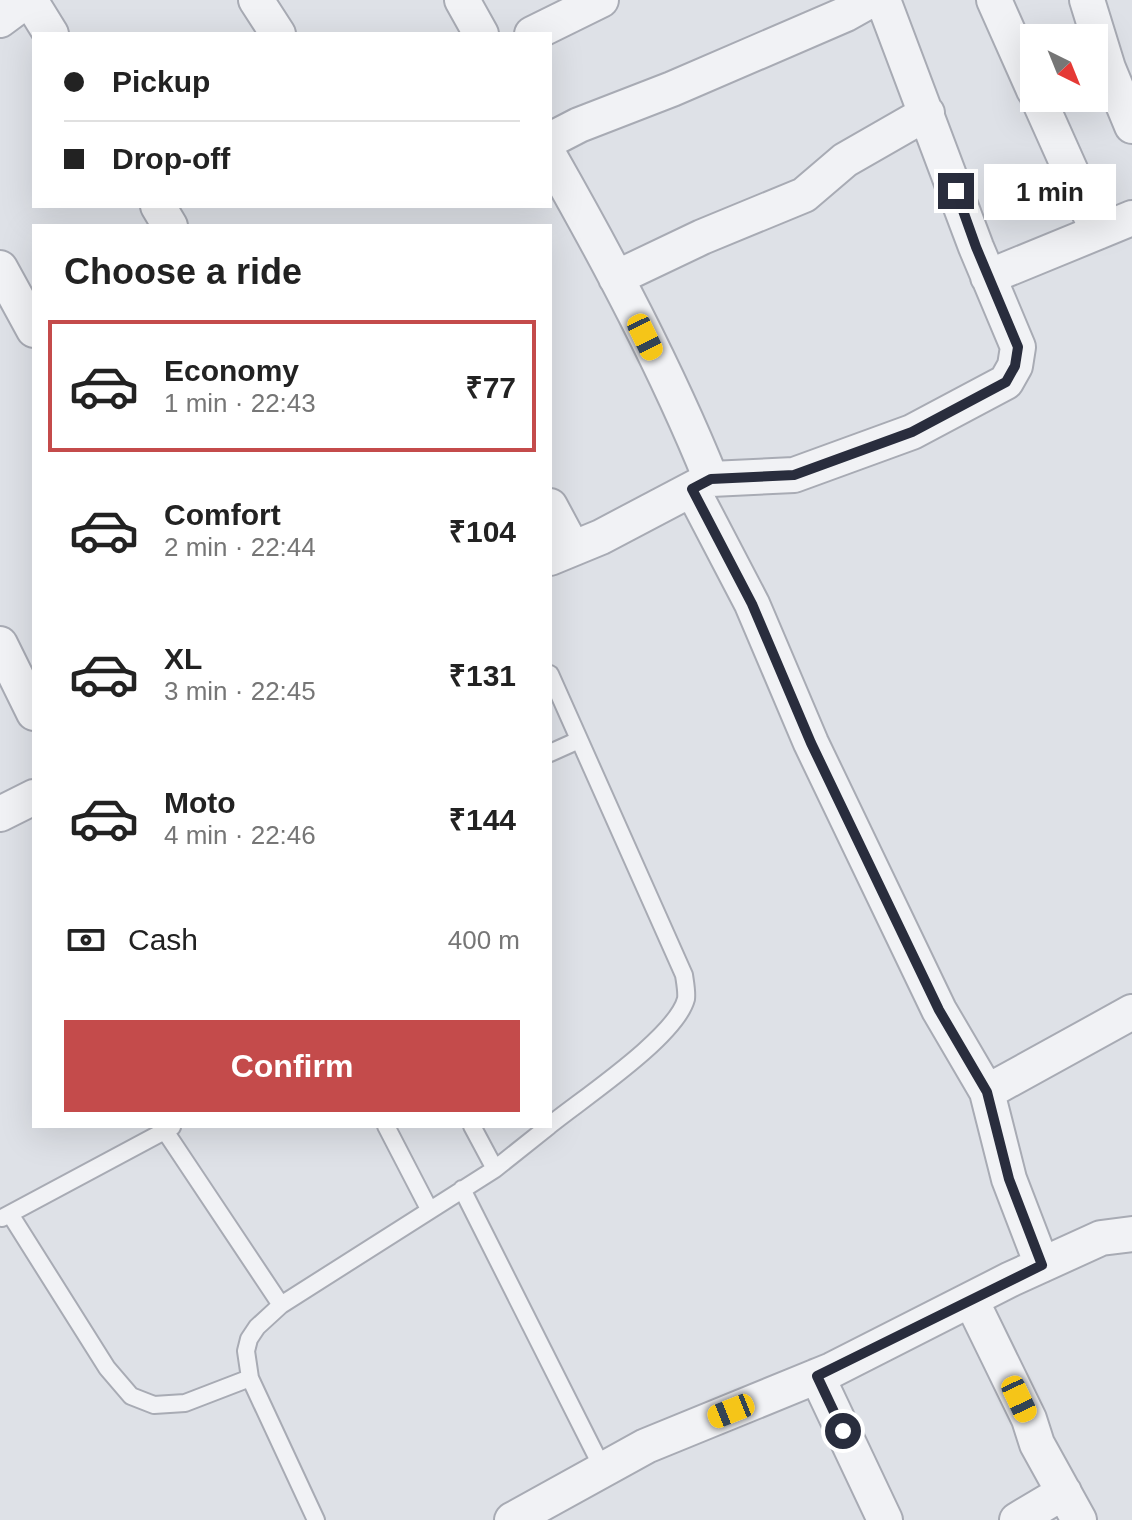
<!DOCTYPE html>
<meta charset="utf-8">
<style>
body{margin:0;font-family:Helvetica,sans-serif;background:#f2f2f2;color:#222;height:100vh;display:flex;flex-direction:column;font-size:30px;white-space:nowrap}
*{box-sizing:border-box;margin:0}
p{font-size:26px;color:#767676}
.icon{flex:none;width:44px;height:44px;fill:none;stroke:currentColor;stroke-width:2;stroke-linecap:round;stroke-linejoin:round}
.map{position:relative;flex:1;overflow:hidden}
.side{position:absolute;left:32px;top:224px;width:520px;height:904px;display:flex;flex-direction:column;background:#fff;border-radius:0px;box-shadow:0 8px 32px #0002}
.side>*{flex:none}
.top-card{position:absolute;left:32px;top:32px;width:520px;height:176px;border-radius:0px;box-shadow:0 8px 32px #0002;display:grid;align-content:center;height:176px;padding:0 32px;background:#fff}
.needle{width:52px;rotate:137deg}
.fabs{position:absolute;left:1020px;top:24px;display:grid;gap:16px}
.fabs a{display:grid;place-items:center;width:88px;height:88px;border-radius:0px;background:#fff;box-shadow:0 8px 32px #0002;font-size:40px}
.end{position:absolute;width:36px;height:36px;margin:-18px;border:10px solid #292d3d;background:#fff;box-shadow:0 0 0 4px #fff}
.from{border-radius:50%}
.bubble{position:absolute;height:56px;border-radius:0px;background:#fff;box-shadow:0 8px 32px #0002;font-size:26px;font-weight:800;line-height:56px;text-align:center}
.car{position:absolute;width:24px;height:48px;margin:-24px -12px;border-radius:10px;box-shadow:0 0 6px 2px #0007;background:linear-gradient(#f5c518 24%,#345 0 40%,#f5c518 0 76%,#345 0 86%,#f5c518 0)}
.top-card b{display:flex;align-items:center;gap:28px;height:76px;font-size:30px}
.top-card b+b{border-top:2px solid #e0e0e0}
.top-card i{width:20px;height:20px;background:#222}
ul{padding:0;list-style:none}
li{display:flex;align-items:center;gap:24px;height:132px;margin:0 16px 12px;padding:0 16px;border:4px solid transparent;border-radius:0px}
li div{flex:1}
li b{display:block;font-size:30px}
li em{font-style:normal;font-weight:800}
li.active{border-color:#c44b4b}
li>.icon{width:72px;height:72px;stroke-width:1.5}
h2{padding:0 32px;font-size:36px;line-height:96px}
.pay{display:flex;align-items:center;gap:20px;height:88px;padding:0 32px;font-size:30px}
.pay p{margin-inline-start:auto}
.button{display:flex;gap:16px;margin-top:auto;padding:16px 32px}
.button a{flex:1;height:92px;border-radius:0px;background:#c44b4b;color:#fff;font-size:32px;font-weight:800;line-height:92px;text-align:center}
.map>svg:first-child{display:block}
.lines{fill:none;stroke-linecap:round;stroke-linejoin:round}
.service-casing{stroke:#a8abb4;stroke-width:20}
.minor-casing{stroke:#a8abb4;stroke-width:38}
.service{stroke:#f1f2f5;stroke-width:16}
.minor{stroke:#f1f2f5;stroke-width:34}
.route{stroke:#292d3d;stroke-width:10}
</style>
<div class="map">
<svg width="1132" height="1520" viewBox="0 0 1132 1520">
<rect width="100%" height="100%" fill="#dee1e7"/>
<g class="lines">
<g class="service-casing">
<path id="service" d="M550,674L684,975C685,982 687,992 686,999C676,1037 582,1099 550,1125
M550,753L579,740
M386,1126L429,1209
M472,1126L495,1169
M165,1131L281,1305L495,1169L549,1126
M462,1189L603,1469
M10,1214L107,1368L131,1396L154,1405L185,1403L250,1378
M2,1218L172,1127
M281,1305L257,1327L249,1339L246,1351L250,1378L316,1520"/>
</g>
<g class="minor-casing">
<path id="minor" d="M30,0L51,34
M256,0L278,34
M462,0L481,34
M994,0L1034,90
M1087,0L1108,68L1132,126
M0,20L27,0
M532,34L601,0
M1038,98L1098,232
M550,140L579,125L672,89L846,14L871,0
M550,157C609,261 666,368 711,479L601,537L550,558
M158,206L170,226
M0,268L34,330
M988,277L1132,218
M616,278L702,237L804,195L845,160L927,113
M711,479L794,475L912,432L1006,382L1015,366L1018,347L976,247L883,0
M692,489L752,604L811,743L939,1010L987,1092
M550,506L572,547
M0,644L34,713
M0,814L34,797
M1042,1265L1009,1179L987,1092L1132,1012
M971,1300L1029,1419L1037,1444L1079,1520
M817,1376L885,1520
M512,1520L646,1446L832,1370L1011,1279L1101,1238L1132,1234
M1017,1520L1064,1492"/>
</g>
<use href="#service" class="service"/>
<use href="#minor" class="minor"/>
</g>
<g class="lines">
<path class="route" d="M843,1431L817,1376L1042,1265L1009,1179L987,1092L939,1010L811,743L752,604L692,489L711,479L794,475L912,432L1006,382L1015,366L1018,347L976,247L956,191"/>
</g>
</svg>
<div class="fabs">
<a><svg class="needle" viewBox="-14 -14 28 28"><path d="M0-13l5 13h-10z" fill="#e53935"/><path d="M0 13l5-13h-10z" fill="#767676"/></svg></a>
</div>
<i class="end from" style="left:843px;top:1431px"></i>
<i class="end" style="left:956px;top:191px"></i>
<div class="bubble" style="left:984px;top:164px;width:132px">1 min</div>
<i class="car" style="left:645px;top:337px;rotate:154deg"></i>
<i class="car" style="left:1019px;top:1399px;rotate:155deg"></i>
<i class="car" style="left:731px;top:1411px;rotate:248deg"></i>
<div class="top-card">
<b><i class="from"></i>Pickup</b>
<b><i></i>Drop-off</b>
</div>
<section class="side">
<h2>Choose a ride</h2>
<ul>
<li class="active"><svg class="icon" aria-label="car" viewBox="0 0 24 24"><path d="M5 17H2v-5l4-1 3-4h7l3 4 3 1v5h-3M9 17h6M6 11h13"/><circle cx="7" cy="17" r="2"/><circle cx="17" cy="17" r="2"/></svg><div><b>Economy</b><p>1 min · 22:43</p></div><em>₹77</em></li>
<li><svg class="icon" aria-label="car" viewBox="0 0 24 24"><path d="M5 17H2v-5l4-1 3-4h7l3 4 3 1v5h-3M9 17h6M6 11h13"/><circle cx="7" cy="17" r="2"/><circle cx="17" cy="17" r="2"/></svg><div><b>Comfort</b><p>2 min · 22:44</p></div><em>₹104</em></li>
<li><svg class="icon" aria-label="car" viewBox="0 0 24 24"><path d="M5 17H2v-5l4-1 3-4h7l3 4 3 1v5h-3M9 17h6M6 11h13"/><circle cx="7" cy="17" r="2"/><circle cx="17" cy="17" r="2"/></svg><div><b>XL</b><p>3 min · 22:45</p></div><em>₹131</em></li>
<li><svg class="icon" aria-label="car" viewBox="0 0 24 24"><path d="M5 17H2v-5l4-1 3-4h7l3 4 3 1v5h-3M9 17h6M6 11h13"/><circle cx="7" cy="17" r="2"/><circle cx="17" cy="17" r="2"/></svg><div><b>Moto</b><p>4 min · 22:46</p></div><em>₹144</em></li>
</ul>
<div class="pay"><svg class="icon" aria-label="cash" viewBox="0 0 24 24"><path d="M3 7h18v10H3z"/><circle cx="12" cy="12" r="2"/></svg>Cash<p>400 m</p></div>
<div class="button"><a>Confirm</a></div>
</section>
</div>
